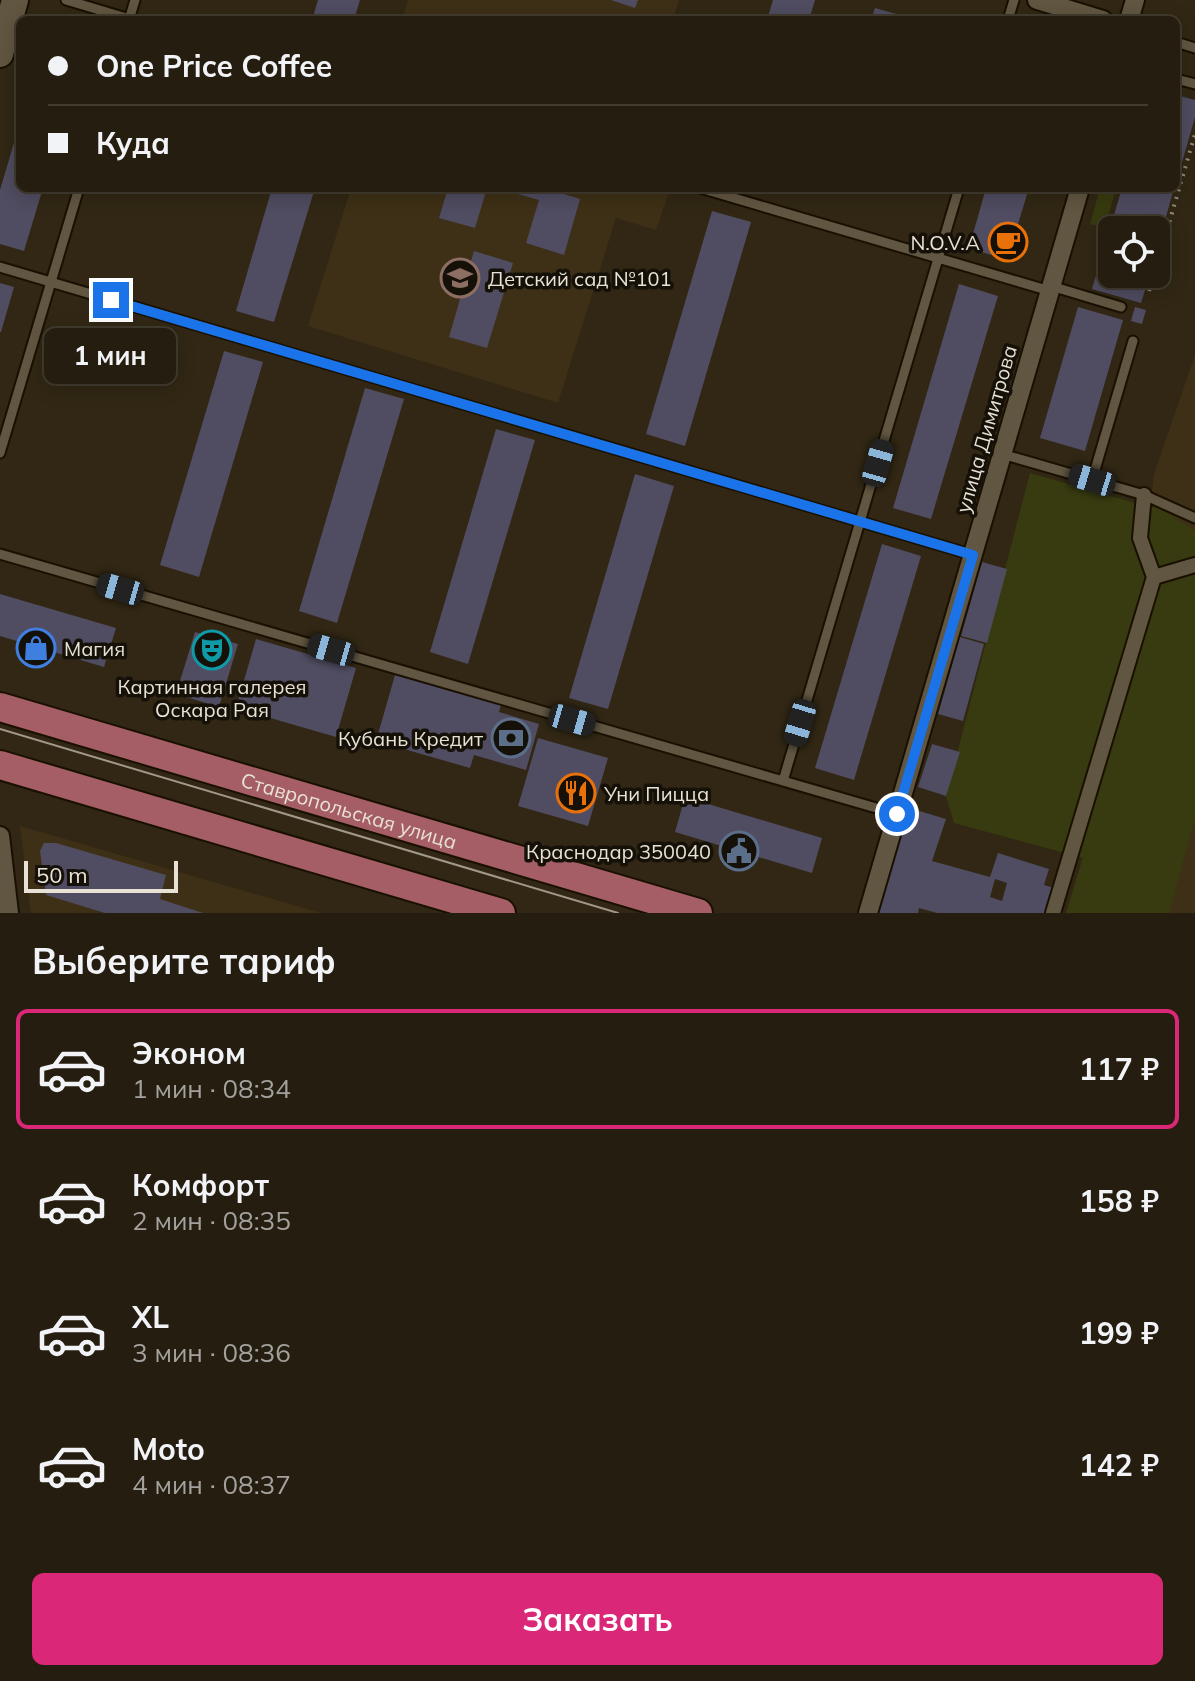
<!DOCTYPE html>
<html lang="ru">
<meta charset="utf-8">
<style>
body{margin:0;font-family:Mulish,sans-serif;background:#2d2618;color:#f1f3f6;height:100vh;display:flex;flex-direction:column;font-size:30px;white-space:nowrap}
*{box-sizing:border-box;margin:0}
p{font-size:26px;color:#a3a29e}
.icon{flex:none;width:44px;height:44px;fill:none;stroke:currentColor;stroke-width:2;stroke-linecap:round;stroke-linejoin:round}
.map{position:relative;height:913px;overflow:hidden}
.side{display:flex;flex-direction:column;background:#251d0f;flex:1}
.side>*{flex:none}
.guide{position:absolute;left:16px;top:16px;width:1164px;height:176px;border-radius:12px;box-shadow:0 4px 20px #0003,0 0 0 2px #423b2f;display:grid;align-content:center;height:176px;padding:0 32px;background:#251d0f}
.buttons{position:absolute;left:1098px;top:216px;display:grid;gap:16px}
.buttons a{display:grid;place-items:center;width:72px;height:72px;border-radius:12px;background:#251d0f;box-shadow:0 4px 20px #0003,0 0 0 2px #423b2f;font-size:40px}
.scale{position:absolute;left:24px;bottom:20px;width:154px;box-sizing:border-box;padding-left:8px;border:4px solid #e8e1d5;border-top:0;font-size:22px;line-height:28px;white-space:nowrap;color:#e8e1d5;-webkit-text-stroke:6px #151109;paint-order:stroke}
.end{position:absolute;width:36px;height:36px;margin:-18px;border:10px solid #1a73e8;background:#fff;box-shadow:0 0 0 4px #fff}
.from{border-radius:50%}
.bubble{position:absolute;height:56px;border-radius:12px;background:#251d0f;box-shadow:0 4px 20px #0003,0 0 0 2px #423b2f;font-size:26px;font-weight:700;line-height:56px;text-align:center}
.car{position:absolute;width:24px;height:48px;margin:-24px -12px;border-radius:10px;box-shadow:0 0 6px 2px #0007;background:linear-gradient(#222 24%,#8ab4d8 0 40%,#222 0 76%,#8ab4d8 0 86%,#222 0)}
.guide b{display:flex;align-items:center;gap:28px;height:76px;font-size:30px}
.guide b+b{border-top:2px solid #423b2f}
.guide i{width:20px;height:20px;background:#f1f3f6}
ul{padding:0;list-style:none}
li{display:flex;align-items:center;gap:24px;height:120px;margin:0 16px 12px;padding:0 16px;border:4px solid transparent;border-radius:12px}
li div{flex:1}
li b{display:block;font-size:30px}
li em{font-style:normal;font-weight:700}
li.selected{border-color:#db2777}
li>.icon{width:72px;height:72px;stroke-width:1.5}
h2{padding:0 32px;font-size:36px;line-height:96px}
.primary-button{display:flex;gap:16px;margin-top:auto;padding:16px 32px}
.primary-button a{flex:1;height:92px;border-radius:12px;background:#db2777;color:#fff;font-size:32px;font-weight:700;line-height:92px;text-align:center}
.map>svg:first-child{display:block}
.built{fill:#3e3016}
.green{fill:#383b0f}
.building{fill:#504c61;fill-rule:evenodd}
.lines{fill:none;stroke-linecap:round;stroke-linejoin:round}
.service-casing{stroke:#191001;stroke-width:13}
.pedestrian-casing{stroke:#191001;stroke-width:18}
.minor-casing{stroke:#191001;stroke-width:22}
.secondary-casing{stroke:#191001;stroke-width:30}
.primary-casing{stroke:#191001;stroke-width:32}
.path{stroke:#918879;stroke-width:4;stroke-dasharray:2 6;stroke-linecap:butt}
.service{stroke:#615641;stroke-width:9}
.pedestrian{stroke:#615641;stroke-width:14}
.minor{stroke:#615641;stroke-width:18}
.secondary{stroke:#615641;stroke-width:26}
.primary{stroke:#a55e66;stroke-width:28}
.tram{stroke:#a09889;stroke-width:2}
.route{stroke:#1a73e8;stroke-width:10}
.labels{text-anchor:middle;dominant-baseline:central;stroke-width:7;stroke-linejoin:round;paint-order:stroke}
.poi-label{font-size:20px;fill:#e8e1d5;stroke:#151109;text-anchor:end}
.street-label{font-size:20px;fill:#e8e1d5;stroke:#151109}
</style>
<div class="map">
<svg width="1195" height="913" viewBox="0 0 1195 913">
<rect width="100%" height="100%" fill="#312714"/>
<path class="built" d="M408,0H679L673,20H402Z
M351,188H657L669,192L656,230L616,218L558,403L308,326Z
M1195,355V913H1066L1169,573L1151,498L1154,474Z
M20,826L321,913H31Z"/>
<path class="green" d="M1100,188H1116L1105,228L1090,224Z
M1030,473L1153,508L1157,506L1195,531V818L1169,913H1066L1083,858L954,823L946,796Z"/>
<path class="building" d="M318,0H360L354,20H312Z
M611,0H638L635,8Z
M773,0H815L809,20H767Z
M875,8L914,19V20H871Z
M1176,95L1195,100V117L1177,180Z
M19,126L20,188H43L24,251L0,244V190Z
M272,188H315L274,322L236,311Z
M448,188H487L475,228L439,218Z
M544,188L580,199L564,255L526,243L539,200L500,189Z
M986,188H1029L1007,260L969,248Z
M1122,188H1174L1157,249L1156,230H1112V274H1150L1141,303L1092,289Z
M712,211L751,222L685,446L646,434Z
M474,251L513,263L487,348L449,337Z
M0,283L14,287L1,332H0Z
M959,284L998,296L931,519L893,508Z
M1078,307L1123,320L1085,451L1040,438Z
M1135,307L1146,310L1142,324L1131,321Z
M224,351L263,362L199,577L160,565Z
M365,388L404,399L337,623L299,611Z
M496,429L535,440L468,664L430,652Z
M635,474L674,486L608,709L569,698Z
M882,544L921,556L854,780L815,768Z
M982,562L1007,569L987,643L961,636Z
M0,594L116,628L104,667L0,636Z
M195,632L238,644L219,707L176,694Z
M960,637L984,644L963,721L938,714Z
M256,639L356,668L336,737L236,708Z
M395,675L501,705L499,712L539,724L526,770L474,755L470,768L376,741Z
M538,738L608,758L588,826L518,806Z
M932,744L960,752L946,796L918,787Z
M685,797L822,838L812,873L675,832Z
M906,807L946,819L932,861L990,877L998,853L1049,869L1044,885L1054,888L1047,913H937L919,908L918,913H875ZM995,879L1007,883L1002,901L990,897Z
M44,843H56L166,875L160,899L203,913H105L46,895L40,851Z"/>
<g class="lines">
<g class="service-casing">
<path id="service" d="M66,0L133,20
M129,20L135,0
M1008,20L1014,0
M1176,42L1195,48
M1176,79L1195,84
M700,188L1050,291
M0,267L973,555
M1051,286L1121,307
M0,453L79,188
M1002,454L1144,495L1195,518
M1092,480L1133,341
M0,554L897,814
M783,781L959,188"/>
</g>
<g class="pedestrian-casing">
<path id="pedestrian" d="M1144,495L1140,538L1154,577
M1053,913L1154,577L1195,565"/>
</g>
<g class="minor-casing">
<path id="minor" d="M1037,0L1103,20
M1129,20L1135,0
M0,836L9,913
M868,913L1080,188"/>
</g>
<g class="secondary-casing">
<path id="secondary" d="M0,54L15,0"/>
</g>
<g class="primary-casing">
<g id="primary">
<path id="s1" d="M0,707L698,913"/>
<path d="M0,765L501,913"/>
</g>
</g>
<path class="path" d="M1156,268L1195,134
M1149,291L1154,274"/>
<use href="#service" class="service"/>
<use href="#pedestrian" class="pedestrian"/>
<use href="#minor" class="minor"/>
<use href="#secondary" class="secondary"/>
<use href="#primary" class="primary"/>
<path class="tram" d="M0,729L618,913"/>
</g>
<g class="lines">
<path class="route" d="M111,300L973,555L897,814"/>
</g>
<defs>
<g id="cafe-ring" transform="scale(2)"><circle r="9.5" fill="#151109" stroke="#e8710a" stroke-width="1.5"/><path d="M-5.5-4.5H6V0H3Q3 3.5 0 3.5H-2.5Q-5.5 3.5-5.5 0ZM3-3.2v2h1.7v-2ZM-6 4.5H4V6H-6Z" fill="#e8710a"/></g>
<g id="school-ring" transform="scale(2)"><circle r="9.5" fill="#151109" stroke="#8d6e63" stroke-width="1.5"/><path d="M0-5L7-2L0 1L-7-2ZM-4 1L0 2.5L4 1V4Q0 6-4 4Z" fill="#8d6e63"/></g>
<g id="shop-ring" transform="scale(2)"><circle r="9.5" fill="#151109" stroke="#3f7fe0" stroke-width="1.5"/><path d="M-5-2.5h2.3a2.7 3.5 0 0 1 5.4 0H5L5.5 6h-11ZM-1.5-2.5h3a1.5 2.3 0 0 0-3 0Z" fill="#3f7fe0"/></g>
<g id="theatre-ring" transform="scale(2)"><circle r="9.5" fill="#151109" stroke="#0f9aa8" stroke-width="1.5"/><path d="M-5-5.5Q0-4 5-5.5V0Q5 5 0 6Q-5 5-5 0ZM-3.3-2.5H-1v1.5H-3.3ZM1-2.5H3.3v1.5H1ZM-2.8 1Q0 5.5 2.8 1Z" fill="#0f9aa8"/></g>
<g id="bank-ring" transform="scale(2)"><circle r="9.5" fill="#151109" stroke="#5c6f8a" stroke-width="1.5"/><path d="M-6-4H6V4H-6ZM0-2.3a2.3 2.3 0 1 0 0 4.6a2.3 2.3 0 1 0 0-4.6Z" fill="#5c6f8a"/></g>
<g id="restaurant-ring" transform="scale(2)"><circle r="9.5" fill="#151109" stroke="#e8710a" stroke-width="1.5"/><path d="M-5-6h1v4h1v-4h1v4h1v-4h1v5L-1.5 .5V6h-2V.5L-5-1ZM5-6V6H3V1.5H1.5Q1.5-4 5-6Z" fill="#e8710a"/></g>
<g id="civic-ring" transform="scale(2)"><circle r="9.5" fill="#151109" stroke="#5c6f8a" stroke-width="1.5"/><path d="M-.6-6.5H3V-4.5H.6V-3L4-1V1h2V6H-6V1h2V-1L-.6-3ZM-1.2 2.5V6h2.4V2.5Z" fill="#5c6f8a"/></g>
</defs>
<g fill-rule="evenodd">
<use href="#cafe-ring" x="1008" y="242"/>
<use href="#school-ring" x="460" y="278"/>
<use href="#shop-ring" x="36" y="648"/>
<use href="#theatre-ring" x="212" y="650"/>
<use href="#bank-ring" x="511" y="738"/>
<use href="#restaurant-ring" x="576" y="793"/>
<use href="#civic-ring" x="739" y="851"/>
</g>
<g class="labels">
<g class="poi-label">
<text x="980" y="242">N.O.V.A</text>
<text x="488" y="278" text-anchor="start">Детский сад №101</text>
<text x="64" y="648" text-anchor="start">Магия</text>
<text x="212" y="686" text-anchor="middle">Картинная галерея<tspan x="212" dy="23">Оскара Рая</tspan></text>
<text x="483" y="738">Кубань Кредит</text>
<text x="604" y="793" text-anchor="start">Уни Пицца</text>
<text x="711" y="851">Краснодар 350040</text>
</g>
<g class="street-label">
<text transform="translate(986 429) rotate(-74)">улица Димитрова</text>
<text stroke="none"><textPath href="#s1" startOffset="364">Ставропольская улица</textPath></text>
</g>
</g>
</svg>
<div class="buttons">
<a><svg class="icon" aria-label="locate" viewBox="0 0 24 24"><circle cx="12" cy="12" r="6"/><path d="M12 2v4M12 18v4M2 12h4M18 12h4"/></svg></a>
</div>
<div class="scale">50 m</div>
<i class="end from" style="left:897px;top:814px"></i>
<i class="end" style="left:111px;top:300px"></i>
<div class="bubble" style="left:44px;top:328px;width:132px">1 мин</div>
<i class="car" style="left:878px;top:463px;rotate:16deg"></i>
<i class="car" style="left:1092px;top:480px;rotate:287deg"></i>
<i class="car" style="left:120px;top:589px;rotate:286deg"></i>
<i class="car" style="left:331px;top:650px;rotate:286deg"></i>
<i class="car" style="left:572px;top:720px;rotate:106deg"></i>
<i class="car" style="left:800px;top:723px;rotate:197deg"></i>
<div class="guide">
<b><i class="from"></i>One Price Coffee</b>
<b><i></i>Куда</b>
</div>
</div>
<section class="side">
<h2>Выберите тариф</h2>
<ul>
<li class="selected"><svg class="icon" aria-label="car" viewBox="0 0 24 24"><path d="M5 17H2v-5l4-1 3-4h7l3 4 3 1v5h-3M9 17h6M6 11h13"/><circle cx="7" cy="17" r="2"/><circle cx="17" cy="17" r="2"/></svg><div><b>Эконом</b><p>1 мин · 08:34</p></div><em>117 ₽</em></li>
<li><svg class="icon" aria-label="car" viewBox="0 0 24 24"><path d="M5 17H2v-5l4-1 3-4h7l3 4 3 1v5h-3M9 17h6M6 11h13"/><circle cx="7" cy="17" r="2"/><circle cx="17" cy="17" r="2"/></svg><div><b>Комфорт</b><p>2 мин · 08:35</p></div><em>158 ₽</em></li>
<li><svg class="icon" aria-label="car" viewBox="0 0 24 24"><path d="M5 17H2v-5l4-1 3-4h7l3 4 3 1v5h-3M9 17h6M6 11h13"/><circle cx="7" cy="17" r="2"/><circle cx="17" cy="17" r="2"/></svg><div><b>XL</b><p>3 мин · 08:36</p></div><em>199 ₽</em></li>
<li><svg class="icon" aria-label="car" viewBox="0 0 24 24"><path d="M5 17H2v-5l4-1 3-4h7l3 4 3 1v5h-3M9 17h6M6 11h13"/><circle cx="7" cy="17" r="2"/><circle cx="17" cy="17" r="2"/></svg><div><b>Moto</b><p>4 мин · 08:37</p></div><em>142 ₽</em></li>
</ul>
<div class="primary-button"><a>Заказать</a></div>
</section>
